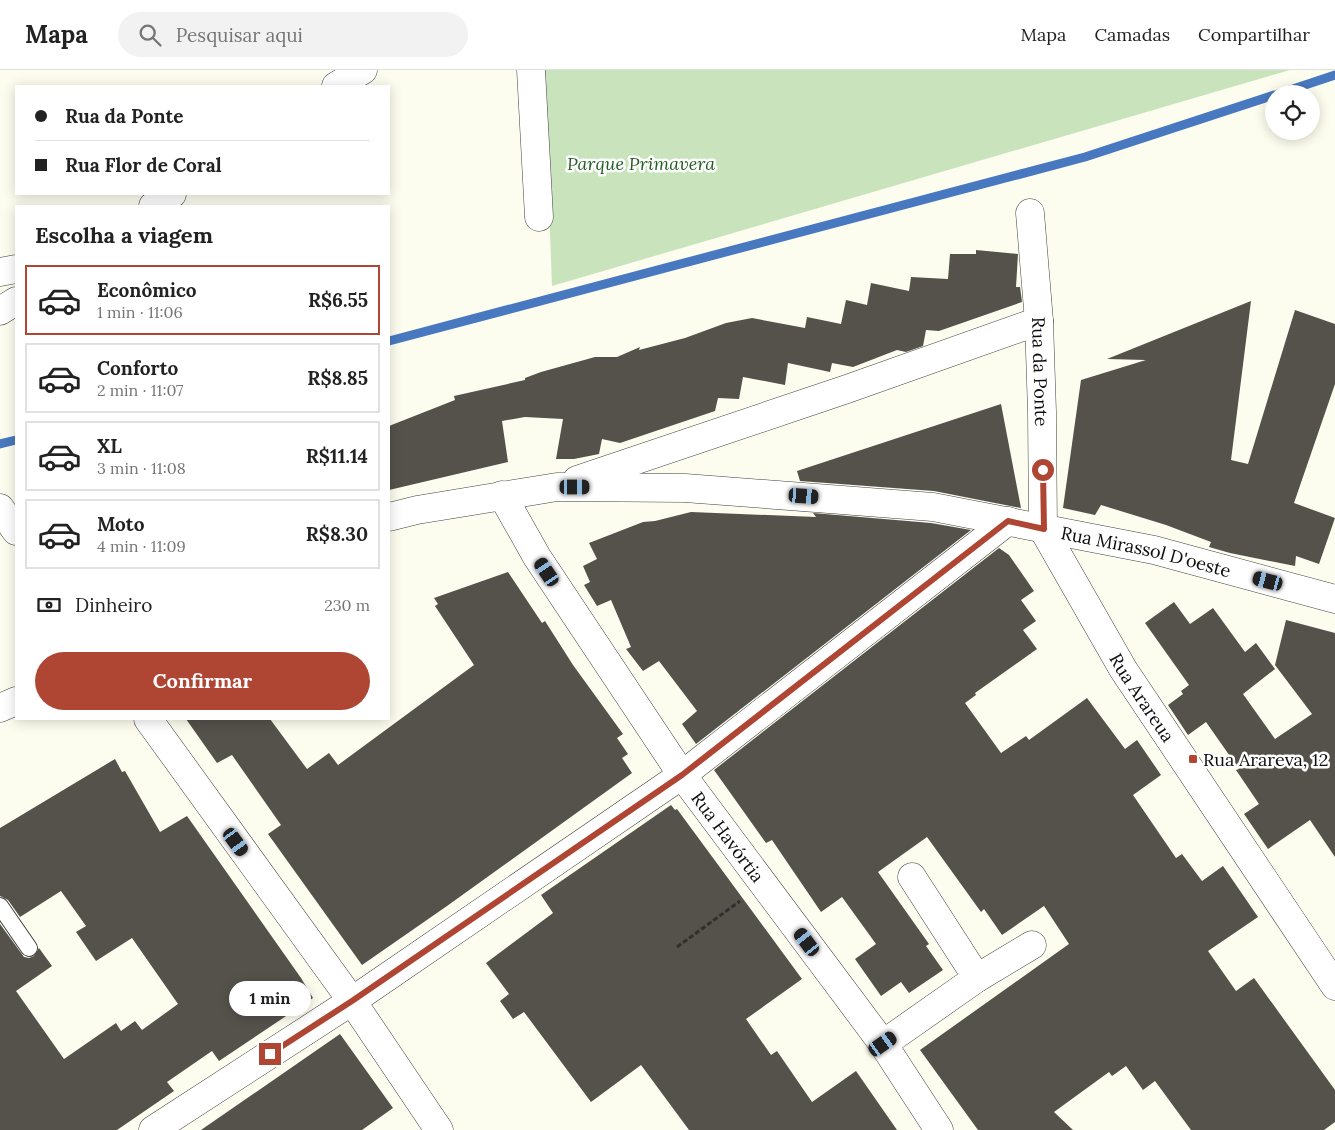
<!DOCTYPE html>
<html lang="pt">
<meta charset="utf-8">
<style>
body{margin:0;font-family:Lora,serif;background:#f2f2f2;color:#222;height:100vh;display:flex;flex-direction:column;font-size:19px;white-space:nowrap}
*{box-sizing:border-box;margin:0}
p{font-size:16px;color:#767676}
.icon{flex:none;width:28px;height:28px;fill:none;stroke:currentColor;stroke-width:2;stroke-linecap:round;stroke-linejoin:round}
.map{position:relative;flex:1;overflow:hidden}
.side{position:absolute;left:15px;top:135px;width:375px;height:515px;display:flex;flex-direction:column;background:#fff;border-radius:0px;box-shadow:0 2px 12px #0003}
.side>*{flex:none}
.banner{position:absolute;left:15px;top:15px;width:375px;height:110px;border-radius:0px;box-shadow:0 2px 12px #0003;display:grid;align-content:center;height:110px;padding:0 20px;background:#fff}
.buttons{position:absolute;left:1265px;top:15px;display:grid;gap:10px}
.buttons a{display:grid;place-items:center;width:55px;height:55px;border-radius:50%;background:#fff;box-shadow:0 2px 12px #0003;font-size:25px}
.end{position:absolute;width:22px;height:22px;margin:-11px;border:6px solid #af4634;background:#fff;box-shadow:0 0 0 2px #fff}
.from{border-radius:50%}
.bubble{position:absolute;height:35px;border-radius:18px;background:#fff;box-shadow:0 2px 12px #0003;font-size:16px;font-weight:800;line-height:35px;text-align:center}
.car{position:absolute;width:15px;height:30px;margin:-15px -8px;border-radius:6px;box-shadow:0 0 4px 1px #0007;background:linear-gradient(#222 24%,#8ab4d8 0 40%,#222 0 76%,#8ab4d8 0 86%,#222 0)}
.banner b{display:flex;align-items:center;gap:18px;height:48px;font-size:19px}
.banner b+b{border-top:1px solid #e0e0e0}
.banner i{width:12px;height:12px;background:#222}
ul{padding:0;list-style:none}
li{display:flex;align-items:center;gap:15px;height:70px;margin:0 10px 8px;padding:0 10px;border:2px solid #e0e0e0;border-radius:0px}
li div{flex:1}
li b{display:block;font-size:19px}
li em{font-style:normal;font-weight:800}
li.active{border-color:#af4634}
li>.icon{width:45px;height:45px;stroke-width:1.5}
h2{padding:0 20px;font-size:22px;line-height:60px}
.pay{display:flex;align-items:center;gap:12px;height:55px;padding:0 20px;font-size:19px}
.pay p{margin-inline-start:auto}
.action{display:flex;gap:10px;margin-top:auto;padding:10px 20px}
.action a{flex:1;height:58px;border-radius:30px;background:#af4634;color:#fff;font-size:20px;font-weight:800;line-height:58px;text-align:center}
header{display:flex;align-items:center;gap:30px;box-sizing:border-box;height:70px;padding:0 25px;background:#fff;border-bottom:1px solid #e0e0e0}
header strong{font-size:24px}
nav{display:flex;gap:28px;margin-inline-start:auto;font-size:18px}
.search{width:350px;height:45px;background:#f2f2f2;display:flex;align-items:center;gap:12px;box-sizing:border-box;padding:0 18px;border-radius:28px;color:#767676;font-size:19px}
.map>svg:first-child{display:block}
.green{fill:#c9e4bc}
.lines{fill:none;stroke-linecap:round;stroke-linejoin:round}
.stream{stroke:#4878bf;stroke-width:9}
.building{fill:#55514b}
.service-casing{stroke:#404040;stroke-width:18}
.minor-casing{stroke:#404040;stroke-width:29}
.tertiary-casing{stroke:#404040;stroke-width:29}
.path{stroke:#2f2f2f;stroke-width:3;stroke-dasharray:5 2.5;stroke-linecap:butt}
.service{stroke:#fff;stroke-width:16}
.minor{stroke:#fff;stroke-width:28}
.tertiary{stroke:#fff;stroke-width:28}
.route{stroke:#af4634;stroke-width:6}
.poi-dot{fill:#af4634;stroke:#fff;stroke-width:2}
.labels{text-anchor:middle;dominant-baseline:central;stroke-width:5;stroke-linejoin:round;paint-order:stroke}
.park-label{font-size:18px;font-style:italic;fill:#255e24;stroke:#fff}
.street-label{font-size:18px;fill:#0d0d0d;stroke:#fff}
.poi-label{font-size:18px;fill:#0d0d0d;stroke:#fff;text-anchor:start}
</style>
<header>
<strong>Mapa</strong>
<div class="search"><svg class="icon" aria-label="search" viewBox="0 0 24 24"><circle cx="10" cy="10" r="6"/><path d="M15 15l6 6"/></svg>Pesquisar aqui</div>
<nav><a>Mapa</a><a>Camadas</a><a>Compartilhar</a></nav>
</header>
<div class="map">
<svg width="1335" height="1060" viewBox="0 0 1335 1060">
<rect width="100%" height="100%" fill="#fdfdef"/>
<path class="green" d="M544,0H1290L552,216Z"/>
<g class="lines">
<path class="stream" d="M1278,24L1335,5
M389,271L1085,87L1274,25
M0,374L16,370"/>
</g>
<path class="building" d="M976,180L1018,184L1016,217H1020L1022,232L939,261L926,260L923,276L906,282L897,280L853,297L832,293L830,302L788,293L785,315L743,307L739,329L718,328L715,341L620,373L602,369L599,384L574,389H556L563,349L525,347L502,351L508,392L389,420V356L455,330L454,326L525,310V308L541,302L595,287H617L640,277L639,280L685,268L726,253L752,248L805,258L807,247L841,254L846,230L867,235L871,213L909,221L911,207L948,209L950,184H976Z
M1251,231L1231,390L1248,394L1295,240L1335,254V314L1294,433L1335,448L1319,494L1296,486L1295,496L1230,483L1209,477L1211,472L1166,455L1101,435L1095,445L1063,438L1081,310L1146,290L1107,289Z
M1001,334L1021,438L934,421L800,411L797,401Z
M691,442L816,447L813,443L931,453L971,460L696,674L682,654L697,641L659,591L643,601L626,579L631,577L611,530L597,536L584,515L590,512L583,496L597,489L589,473L643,452L655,451Z
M999,478L1009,485L1034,521L1021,530L1036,551L1023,560L1037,579L975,623L976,625L965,633L1001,683L1026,666L1029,670L1087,628L1125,679L1137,670L1161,705L1133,725L1176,788L1182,784L1202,811L1223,796L1258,847L1208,881L1236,921L1254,908L1335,1020V1052L1324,1060H1191L1155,1011L1143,1020L1126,996L1112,1006L1109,1002L1054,1042L1073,1060H978L920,980L1069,874L1044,836L1002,865L984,839L981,842L927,767L878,802L929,874L926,876L943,900L909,923L901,912L881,926L855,889L876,874L842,827L821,842L772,770L766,773L714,700Z
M508,502L542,553L545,551L573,595L623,664L617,668L628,684L622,688L632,703L447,836L362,895L268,764L281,755L232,685L217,693L186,649H270L307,699L329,683L338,695L474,595L435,536L438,534L434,528Z
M1174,532L1190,554L1213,538L1245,582L1256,573L1275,599L1243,624L1275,669L1312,644L1275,595L1286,550L1335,563V787L1310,750L1268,779L1244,744L1259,734L1236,700L1239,699L1206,652L1188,665L1168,635L1183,624L1181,621L1189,615L1145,553Z
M115,689L122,702L125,701L160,762L187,746L301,908L313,928L219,991L212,981L167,1012L174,1021L117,1060H0V854L24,887L29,888L34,886L39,878L52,896L16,921L64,989L116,953L121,961L135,951L142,960L178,934L132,868L96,891L76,862L86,856L61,821L20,847L8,830L0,826V758Z
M671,735L675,740L677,739L802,909L746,949L771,985L777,981L812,1032L856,1001L897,1060H689L641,995L591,1032L524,942L513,949L500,931L509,924L486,893L553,843L541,825Z
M340,964L393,1038L362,1060H201Z"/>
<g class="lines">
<g class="service-casing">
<path id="service" d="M0,836L29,878"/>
</g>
<g class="minor-casing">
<g id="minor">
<path d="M531,0L539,147"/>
<path d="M336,16L363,0"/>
<path d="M153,136L172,124"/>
<path id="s1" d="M1030,143L1039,251L1042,342L1043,459L1123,599L1335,916"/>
<path d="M0,202L16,199"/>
<path d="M0,241L16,231"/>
<path d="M577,410L847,319L1039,251"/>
<path id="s2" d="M502,425L537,487L682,705L883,974L939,1060"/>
<path id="s3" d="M389,447L417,440L557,417L685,418L933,437L1154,480L1335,529"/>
<path d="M0,638L16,631"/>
<path d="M912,807L977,908"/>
<path d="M883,974L977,908L1032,875"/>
<path d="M153,1060L352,931L682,705L1008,451"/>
</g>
</g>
<g class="tertiary-casing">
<path id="tertiary" d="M0,438L16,461
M148,649L352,931L439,1060"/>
</g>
<path class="path" d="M677,877L740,831"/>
<use href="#service" class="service"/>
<use href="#minor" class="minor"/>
<use href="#tertiary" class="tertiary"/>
</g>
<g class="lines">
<path class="route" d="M270,984L352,931L682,705L1008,451L1044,459L1043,400"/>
</g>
<rect class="poi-dot" x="1188" y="684" width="10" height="10" rx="2.5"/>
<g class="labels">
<g class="park-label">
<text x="641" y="93">Parque Primavera</text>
</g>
<g class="street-label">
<text stroke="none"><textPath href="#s1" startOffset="159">Rua da Ponte</textPath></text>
<text stroke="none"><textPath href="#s3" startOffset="765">Rua Mirassol D'oeste</textPath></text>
<text stroke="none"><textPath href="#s1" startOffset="512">Rua Arareua</textPath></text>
<text stroke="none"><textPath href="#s2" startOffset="410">Rua Havórtia</textPath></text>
</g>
<g class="poi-label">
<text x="1203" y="689">Rua Arareva, 12</text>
</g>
</g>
</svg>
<div class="buttons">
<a><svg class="icon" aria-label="locate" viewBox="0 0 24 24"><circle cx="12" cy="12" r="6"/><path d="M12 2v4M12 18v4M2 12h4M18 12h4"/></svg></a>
</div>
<i class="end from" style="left:1043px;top:400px"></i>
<i class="end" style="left:270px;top:984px"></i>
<div class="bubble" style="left:229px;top:911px;width:82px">1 min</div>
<i class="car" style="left:575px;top:417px;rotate:90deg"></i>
<i class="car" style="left:804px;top:426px;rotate:94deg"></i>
<i class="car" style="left:547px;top:502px;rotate:326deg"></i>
<i class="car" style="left:1268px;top:511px;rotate:285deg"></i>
<i class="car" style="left:236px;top:772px;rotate:144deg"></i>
<i class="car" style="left:807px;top:872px;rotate:323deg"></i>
<i class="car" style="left:883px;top:974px;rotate:55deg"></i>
<div class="banner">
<b><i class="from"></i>Rua da Ponte</b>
<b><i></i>Rua Flor de Coral</b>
</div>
<section class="side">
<h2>Escolha a viagem</h2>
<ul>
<li class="active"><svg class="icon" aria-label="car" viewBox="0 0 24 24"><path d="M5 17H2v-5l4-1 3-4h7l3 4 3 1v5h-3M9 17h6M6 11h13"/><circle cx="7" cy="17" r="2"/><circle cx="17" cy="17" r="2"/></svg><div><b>Econômico</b><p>1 min · 11:06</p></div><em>R$6.55</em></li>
<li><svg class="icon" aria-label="car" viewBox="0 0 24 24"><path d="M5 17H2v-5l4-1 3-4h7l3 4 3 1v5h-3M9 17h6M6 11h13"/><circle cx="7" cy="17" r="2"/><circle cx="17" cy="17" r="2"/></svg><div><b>Conforto</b><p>2 min · 11:07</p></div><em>R$8.85</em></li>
<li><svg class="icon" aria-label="car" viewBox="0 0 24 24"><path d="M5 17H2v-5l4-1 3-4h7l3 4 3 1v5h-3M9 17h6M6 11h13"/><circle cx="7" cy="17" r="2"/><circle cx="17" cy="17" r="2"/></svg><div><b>XL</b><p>3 min · 11:08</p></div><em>R$11.14</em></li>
<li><svg class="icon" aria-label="car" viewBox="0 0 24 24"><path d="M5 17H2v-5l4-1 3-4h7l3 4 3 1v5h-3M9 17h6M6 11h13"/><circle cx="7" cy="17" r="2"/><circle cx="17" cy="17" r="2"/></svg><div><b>Moto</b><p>4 min · 11:09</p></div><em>R$8.30</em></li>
</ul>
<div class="pay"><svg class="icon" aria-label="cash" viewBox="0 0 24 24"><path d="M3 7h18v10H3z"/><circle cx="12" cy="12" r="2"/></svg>Dinheiro<p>230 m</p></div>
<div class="action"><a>Confirmar</a></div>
</section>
</div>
